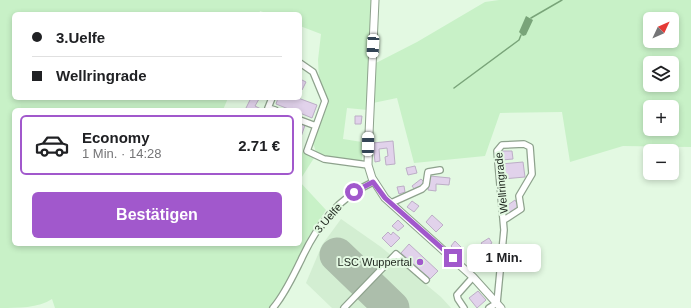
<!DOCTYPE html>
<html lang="de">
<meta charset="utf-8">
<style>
body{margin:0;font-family:Helvetica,sans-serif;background:#f6f6f6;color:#202124;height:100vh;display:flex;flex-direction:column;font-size:15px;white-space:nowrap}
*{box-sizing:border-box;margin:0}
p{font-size:13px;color:#757577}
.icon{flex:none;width:22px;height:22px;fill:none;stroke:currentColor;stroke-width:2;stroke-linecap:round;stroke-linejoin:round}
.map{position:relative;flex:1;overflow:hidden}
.details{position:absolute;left:12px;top:108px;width:290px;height:138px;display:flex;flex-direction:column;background:#fff;border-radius:6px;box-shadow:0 2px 6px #0003}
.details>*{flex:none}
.guide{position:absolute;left:12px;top:12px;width:290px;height:88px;border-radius:6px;box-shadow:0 2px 6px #0003;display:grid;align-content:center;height:88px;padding:0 20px;background:#fff}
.needle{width:26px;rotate:46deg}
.controls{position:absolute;left:643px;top:12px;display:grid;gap:8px}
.controls a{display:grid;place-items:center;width:36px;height:36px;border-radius:6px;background:#fff;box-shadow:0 2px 6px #0003;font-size:20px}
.end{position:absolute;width:18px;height:18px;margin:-9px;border:5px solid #a158cc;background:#fff;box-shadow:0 0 0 2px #fff}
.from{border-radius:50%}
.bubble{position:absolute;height:28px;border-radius:6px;background:#fff;box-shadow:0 2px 6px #0003;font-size:13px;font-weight:700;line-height:28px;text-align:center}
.car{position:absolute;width:12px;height:24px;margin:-12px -6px;border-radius:5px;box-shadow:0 0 3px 1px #0007;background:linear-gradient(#fff 24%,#345 0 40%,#fff 0 76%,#345 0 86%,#fff 0)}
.guide b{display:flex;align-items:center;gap:14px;height:38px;font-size:15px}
.guide b+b{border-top:1px solid #e0e0e0}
.guide i{width:10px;height:10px;background:#202124}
ul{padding:7px 0 0;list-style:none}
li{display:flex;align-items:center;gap:12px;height:60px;margin:0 8px 6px;padding:0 12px;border:2px solid transparent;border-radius:6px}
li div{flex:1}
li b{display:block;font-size:15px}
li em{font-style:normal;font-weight:700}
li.active{border-color:#a158cc}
li>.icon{width:36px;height:36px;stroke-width:1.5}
.primary-button{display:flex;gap:8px;margin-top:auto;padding:8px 20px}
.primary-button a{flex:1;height:46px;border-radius:6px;background:#a158cc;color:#fff;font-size:16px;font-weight:700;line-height:46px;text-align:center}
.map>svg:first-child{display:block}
.built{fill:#d3eed2}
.green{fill:#c8f1c7;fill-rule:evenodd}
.water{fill:#79a479}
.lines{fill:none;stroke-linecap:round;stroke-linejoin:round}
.stream{stroke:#79a479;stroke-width:1.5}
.runway{stroke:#acbeab;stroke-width:35}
.building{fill:#e1d2eb;stroke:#bcaec6}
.minor-casing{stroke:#8ea28d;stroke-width:8}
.major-casing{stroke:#8ea28d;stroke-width:9}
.minor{stroke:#fff;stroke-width:5.5}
.major{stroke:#fff;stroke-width:7}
.route{stroke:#a158cc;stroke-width:5}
.poi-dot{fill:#a158cc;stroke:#e3f9e2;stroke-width:1.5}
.labels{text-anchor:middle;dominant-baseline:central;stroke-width:4;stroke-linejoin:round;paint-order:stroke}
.street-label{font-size:11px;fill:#1f271f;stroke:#e3f9e2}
.poi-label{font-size:11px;fill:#1f271f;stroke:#e3f9e2;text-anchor:end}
</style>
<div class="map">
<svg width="691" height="308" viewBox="0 0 691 308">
<rect width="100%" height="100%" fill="#e3f9e2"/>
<path class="built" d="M341,219L381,247L441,297L451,308H332L306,283L322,245Z"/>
<path class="green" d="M0,0H374L368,110L347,108L343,139L362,142V163L317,155L313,143L329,101L319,79L318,60L321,34L300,26V14H269L260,11L259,14H14V98H228L223,110H14V244H300V182L326,210L309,236L285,285L269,308H55L52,299C39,308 17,308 0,308Z
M499,0H691V147L623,146L570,162L562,112L500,113L485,156L414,163L397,98L373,103L374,64L417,42L485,2ZM650,19H672V41H650ZM650,63H672V85H650ZM650,107H672V129H650Z
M300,151L314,158L300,180Z"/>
<path class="water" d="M526,16L533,20L526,35L523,36L519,32Z"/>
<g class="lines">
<path class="stream" d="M531,18L562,0
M454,88L519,40L521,35"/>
<path class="runway" d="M337,255L392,308"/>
</g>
<path class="building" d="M300,79L306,82L302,90H300Z
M251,98L259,99L255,106L263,110H245Z
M278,98H298L317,105L312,118L300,113V110H291L276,104Z
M355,116H362L361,124H355Z
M300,123L305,125L300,140Z
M393,141L395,164L386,165L385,157L388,156L387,148L379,149L380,161L375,162L373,143Z
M501,151H512L513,159L502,160Z
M523,162L525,177L503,179L501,164Z
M415,166L417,173L408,175L406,168Z
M430,176L450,178L449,185L436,184V191L428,190Z
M421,179L425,183L415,190L412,186Z
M404,186L405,192L399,194L397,187Z
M515,200L520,208L510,215L505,207Z
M412,201L419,206L414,212L407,207Z
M432,215L443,225L436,232L426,222Z
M398,220L404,226L398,231L392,226Z
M388,232L391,235L393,232L400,238L391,247L382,238Z
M489,238L492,243L485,248L481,243Z
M455,241L461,247L457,252L451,246Z
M409,244L438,271L430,279L401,253Z
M478,291L486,300L477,308L469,298Z"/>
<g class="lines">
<g class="minor-casing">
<path id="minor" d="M300,63L313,72L325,101L307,151L324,159L368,165
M272,98L268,108L275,110
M300,120L316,126
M391,203L422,189L426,185L428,172L440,170
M273,308C285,294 293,276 301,260C317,225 338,198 373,182
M344,308L396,254L426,280
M464,308L458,299L457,295L473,277
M489,308L497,303L504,230L497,151L502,145L524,144L530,147L532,174L519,196L521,209L504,220"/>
</g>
<g class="major-casing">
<path id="major" d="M375,0L369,134L368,165L372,178L385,198L473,277L501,308"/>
</g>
<use href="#minor" class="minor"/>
<use href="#major" class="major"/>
</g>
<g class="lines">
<path class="route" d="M354,192L373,182L385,198L453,258"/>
</g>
<circle class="poi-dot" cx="420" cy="262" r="4"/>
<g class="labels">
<g class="street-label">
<text transform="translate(501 183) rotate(-95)">Wellringrade</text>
<text transform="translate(328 218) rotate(-49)">3.Uelfe</text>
</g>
<g class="poi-label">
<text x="412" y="262">LSC Wuppertal</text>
</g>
</g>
</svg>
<div class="controls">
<a><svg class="needle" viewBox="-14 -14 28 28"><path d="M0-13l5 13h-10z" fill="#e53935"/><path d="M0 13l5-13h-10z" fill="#757577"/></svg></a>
<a><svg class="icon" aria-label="layers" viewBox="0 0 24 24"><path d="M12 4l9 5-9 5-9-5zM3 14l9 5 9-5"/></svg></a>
<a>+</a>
<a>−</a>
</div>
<i class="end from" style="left:354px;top:192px"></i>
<i class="end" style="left:453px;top:258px"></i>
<div class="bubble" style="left:467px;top:244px;width:74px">1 Min.</div>
<i class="car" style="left:373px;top:46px;rotate:183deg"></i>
<i class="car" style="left:368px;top:144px;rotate:1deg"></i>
<div class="guide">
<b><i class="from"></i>3.Uelfe</b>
<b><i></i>Wellringrade</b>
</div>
<section class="details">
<ul>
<li class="active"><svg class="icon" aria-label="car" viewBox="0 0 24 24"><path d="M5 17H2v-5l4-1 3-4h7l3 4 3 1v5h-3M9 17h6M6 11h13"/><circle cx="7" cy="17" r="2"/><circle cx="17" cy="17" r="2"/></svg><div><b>Economy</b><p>1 Min. · 14:28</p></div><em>2.71 €</em></li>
</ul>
<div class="primary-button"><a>Bestätigen</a></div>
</section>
</div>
